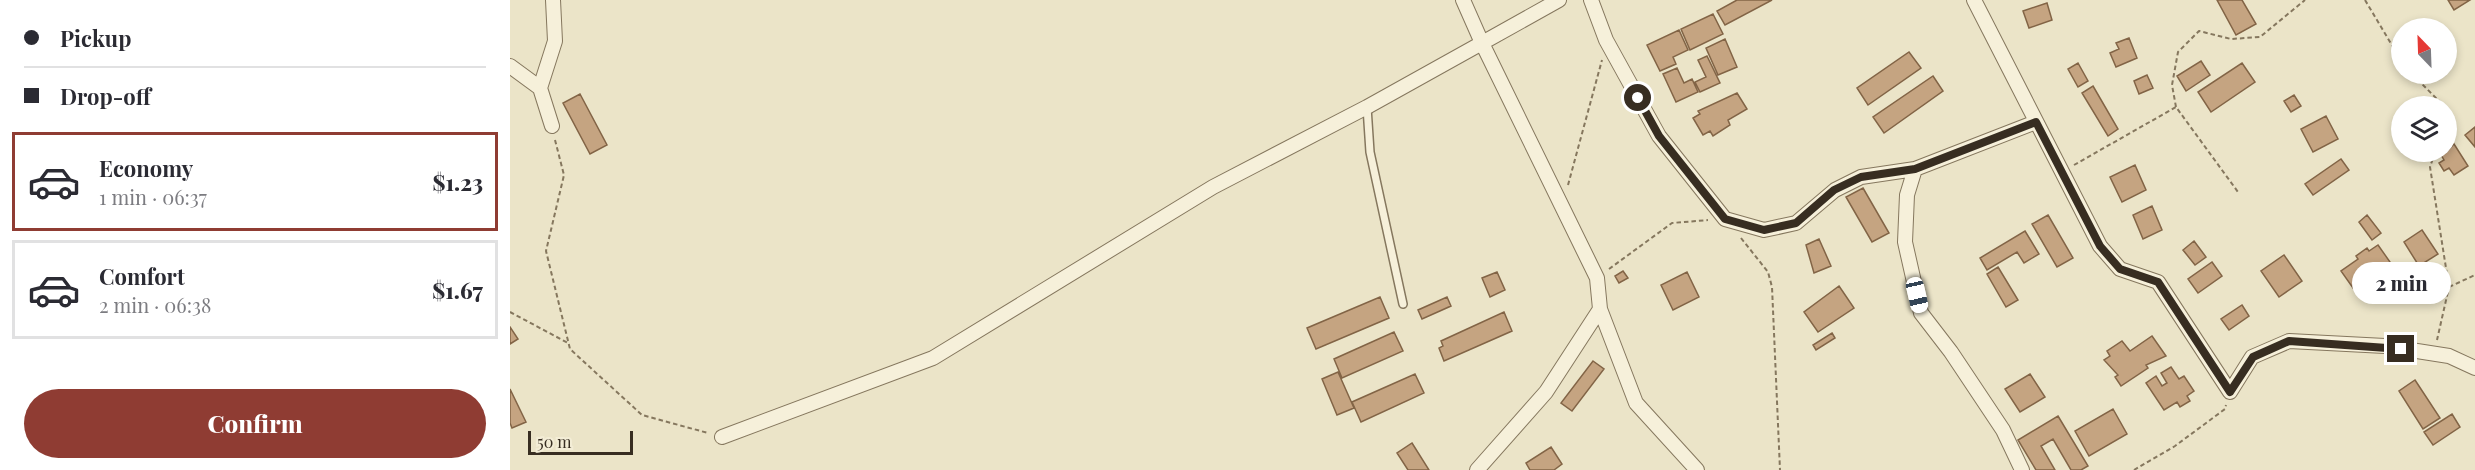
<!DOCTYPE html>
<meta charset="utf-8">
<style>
body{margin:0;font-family:"Playfair Display",serif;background:#f2f2f3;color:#2b2b33;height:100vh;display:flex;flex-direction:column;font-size:22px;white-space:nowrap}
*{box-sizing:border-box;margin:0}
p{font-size:20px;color:#7c7c81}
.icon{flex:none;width:33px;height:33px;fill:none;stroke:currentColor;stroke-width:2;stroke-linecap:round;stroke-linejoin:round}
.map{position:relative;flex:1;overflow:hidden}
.drawer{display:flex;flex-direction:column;background:#fff;width:510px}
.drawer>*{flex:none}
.banner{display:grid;align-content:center;height:132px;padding:0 24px;background:#fff}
.needle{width:39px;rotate:337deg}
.buttons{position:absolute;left:1881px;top:18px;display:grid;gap:12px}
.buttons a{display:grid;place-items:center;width:66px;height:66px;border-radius:50%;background:#fff;box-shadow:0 3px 9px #0003;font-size:30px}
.scale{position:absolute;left:18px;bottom:15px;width:105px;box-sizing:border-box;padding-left:6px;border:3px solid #372d21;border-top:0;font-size:16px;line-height:21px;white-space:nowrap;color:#372d21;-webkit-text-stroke:4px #f3edd6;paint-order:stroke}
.end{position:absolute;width:27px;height:27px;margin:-14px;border:8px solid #372d21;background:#fff;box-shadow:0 0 0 3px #fff}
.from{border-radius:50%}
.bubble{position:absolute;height:42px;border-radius:21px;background:#fff;box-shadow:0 3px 9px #0003;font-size:20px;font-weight:800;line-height:42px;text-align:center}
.car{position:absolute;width:18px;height:36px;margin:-18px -9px;border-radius:8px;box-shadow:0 0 4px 2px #0007;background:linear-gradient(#fff 24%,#345 0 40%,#fff 0 76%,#345 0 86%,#fff 0)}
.banner b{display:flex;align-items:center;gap:21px;height:57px;font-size:22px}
.banner b+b{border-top:2px solid #e1e1e2}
.banner i{width:15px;height:15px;background:#2b2b33}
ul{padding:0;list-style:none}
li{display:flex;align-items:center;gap:18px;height:99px;margin:0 12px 9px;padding:0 12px;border:3px solid #e1e1e2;border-radius:0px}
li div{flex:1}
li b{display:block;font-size:22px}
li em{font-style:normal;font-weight:800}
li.on{border-color:#8f3c33}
li>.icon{width:54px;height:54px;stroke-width:1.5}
.action{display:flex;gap:12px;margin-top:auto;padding:12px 24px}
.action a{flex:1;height:69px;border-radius:36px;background:#8f3c33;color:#fff;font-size:24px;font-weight:800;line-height:69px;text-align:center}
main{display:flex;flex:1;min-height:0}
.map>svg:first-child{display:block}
.building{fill:#c5a481;stroke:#826446;stroke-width:1.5}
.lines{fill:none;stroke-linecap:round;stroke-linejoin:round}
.lane-casing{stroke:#85775e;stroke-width:10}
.street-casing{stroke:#85775e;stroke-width:16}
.path{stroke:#85775e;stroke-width:2;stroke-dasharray:4.5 3;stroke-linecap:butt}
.lane{stroke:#f6f0da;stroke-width:7}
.street{stroke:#f6f0da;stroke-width:14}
.route{stroke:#372d21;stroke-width:8}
</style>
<main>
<section class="drawer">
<div class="banner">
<b><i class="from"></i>Pickup</b>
<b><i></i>Drop-off</b>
</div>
<ul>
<li class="on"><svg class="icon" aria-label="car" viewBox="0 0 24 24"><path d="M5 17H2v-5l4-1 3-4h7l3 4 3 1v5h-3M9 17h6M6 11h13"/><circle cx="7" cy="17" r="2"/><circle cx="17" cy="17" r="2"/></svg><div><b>Economy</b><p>1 min · 06:37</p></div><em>$1.23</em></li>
<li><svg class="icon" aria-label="car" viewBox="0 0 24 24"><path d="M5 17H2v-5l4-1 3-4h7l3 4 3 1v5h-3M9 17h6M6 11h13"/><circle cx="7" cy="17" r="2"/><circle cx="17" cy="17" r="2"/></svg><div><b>Comfort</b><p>2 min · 06:38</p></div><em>$1.67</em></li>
</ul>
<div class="action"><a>Confirm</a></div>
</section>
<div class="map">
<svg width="1965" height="470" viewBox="0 0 1965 470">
<rect width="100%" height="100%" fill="#ebe4c8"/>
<path class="building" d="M1227,0H1262L1215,25L1207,11Z
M1707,0H1732L1746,24L1726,35Z
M1938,0H1960L1944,10Z
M1537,3L1542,20L1519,28L1513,11Z
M1203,14L1213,34L1180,50L1171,29Z
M1169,30L1178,50L1163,57L1166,64L1150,71L1137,45Z
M1619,38L1627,58L1606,67L1600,53L1609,49L1606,43Z
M1215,39L1227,67L1208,75L1196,48Z
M1399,52L1411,68L1358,105L1347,88Z
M1197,56L1210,83L1190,92L1185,82L1196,77L1188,60Z
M1691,61L1700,75L1676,91L1667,76Z
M1568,63L1578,81L1568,87L1558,69Z
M1732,63L1745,82L1701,112L1688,92Z
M1167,68L1174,83L1182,79L1188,92L1166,102L1153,74Z
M1637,75L1643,88L1629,94L1624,81Z
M1423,76L1433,91L1374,133L1363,117Z
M1583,86L1608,129L1598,136L1572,93Z
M1227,93L1237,109L1218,120L1220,125L1203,136L1200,131L1193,135L1183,118L1190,114L1188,111Z
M70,94L97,145L80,154L53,103Z
M1784,95L1791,106L1781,112L1774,101Z
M1910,98L1916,106H1899Z
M1816,116L1828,139L1803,152L1791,129Z
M1965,127V147L1955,135Z
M1944,144L1958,166L1944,175L1939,168L1934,171L1929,163L1934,160L1930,153L1936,152Z
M1831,159L1839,170L1803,195L1795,184Z
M1625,165L1636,190L1612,202L1600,177Z
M1353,188L1379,233L1362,242L1336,197Z
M1642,206L1652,230L1633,239L1623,215Z
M1538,215L1563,258L1547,267L1522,224Z
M1857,215L1871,233L1862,240L1849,222Z
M1912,230L1928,254L1909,266L1894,242Z
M1515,231L1529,254L1514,263L1507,252L1477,270L1470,258Z
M1309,239L1321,266L1304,273L1296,245Z
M1684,241L1696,257L1685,265L1673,250Z
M1868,245L1880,262L1868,270L1872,276L1862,283L1858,277L1843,288L1831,271L1848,259L1846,256L1857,248L1859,251Z
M1774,255L1792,281L1769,297L1751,271Z
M1702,262L1712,276L1688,293L1678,279Z
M1488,267L1508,300L1496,307L1477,274Z
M1113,271L1118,278L1109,283L1105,276Z
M987,272L995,290L980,297L972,278Z
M1177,272L1189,297L1163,310L1151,285Z
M1329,286L1344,308L1308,332L1294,312Z
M870,297L879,318L806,349L797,328Z
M937,297L941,306L912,319L908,310Z
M1732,305L1739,316L1719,330L1711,319Z
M994,312L1002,331L934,361L929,348L933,346L931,341Z
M0,327L8,339L0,344Z
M884,332L893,351L832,378L824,359Z
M1322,333L1325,338L1306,350L1303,345Z
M1642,336L1656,356L1636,365L1638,368L1611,386L1605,377L1608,375L1594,360L1600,356L1597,351L1612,341L1620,351Z
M1083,361L1094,369L1062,411L1051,403Z
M1661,367L1669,379L1674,376L1684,391L1677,396L1680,401L1670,407L1667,402L1654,410L1636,383L1646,376L1652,386L1657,383L1651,373Z
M828,372L844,408L827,415L812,379Z
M905,374L914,393L851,422L842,402Z
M1520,374L1535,397L1510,412L1495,389Z
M1905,380L1930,418L1913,429L1889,391Z
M0,389L16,422L2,428L0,423Z
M1603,409L1617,434L1579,456L1565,431Z
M1942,414L1950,427L1923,445L1914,432Z
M1548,416L1578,466L1571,470H1561L1543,439L1531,446L1545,470H1526L1508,440Z
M902,443L919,470H898L887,453Z
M1041,447L1052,464L1044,470H1020L1016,463Z"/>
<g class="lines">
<g class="lane-casing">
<path id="lane" d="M857,107L860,152L893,304"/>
</g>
<g class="street-casing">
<path id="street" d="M953,0L972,43L1049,0
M1081,0L1096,40L1149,136L1215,219L1254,230L1286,223L1325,190L1351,177L1405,169L1526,122
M1464,0L1590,246L1610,269L1648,282L1720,392L1742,357L1779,341L1875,346L1939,356L1965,368
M0,66L30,88
M42,126L30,88L45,41L43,0
M1405,169L1397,195L1395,242L1411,313L1441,352L1493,430L1512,470
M1090,309L1126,403L1187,470
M212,437L423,358L703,187L857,107L972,43L1087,278L1090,309L1036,392L967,470"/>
</g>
<path class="path" d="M1855,0L1892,62
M1902,74L1934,106
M1666,107L1662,85L1668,52L1689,31L1721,39L1750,37L1795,0
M1936,109V116
M45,140L54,175L36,251L60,349L132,415L198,433
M1925,152L1920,167L1939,287L1927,340
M1564,165L1666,107L1728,192
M1058,185L1092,60
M1231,238L1258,272L1262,287L1270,470
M1099,269L1162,223L1198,220
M1939,287L1965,275
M0,312L58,343
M1624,470L1665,446L1715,409L1716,405"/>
<use href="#lane" class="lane"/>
<use href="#street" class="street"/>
</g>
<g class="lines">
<path class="route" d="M1128,98L1149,136L1215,219L1254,230L1286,223L1324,190L1351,177L1405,169L1526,122L1590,246L1610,269L1648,282L1720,392L1743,357L1779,341L1891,349"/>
</g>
</svg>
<div class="buttons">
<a><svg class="needle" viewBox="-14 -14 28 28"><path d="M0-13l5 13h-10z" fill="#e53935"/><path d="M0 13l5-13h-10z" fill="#7c7c81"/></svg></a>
<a><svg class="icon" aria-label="layers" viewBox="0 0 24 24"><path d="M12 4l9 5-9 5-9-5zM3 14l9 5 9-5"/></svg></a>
</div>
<div class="scale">50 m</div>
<i class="end from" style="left:1128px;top:98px"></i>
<i class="end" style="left:1891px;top:349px"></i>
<div class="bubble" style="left:1842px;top:262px;width:99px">2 min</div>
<i class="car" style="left:1407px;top:295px;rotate:167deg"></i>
</div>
</main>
